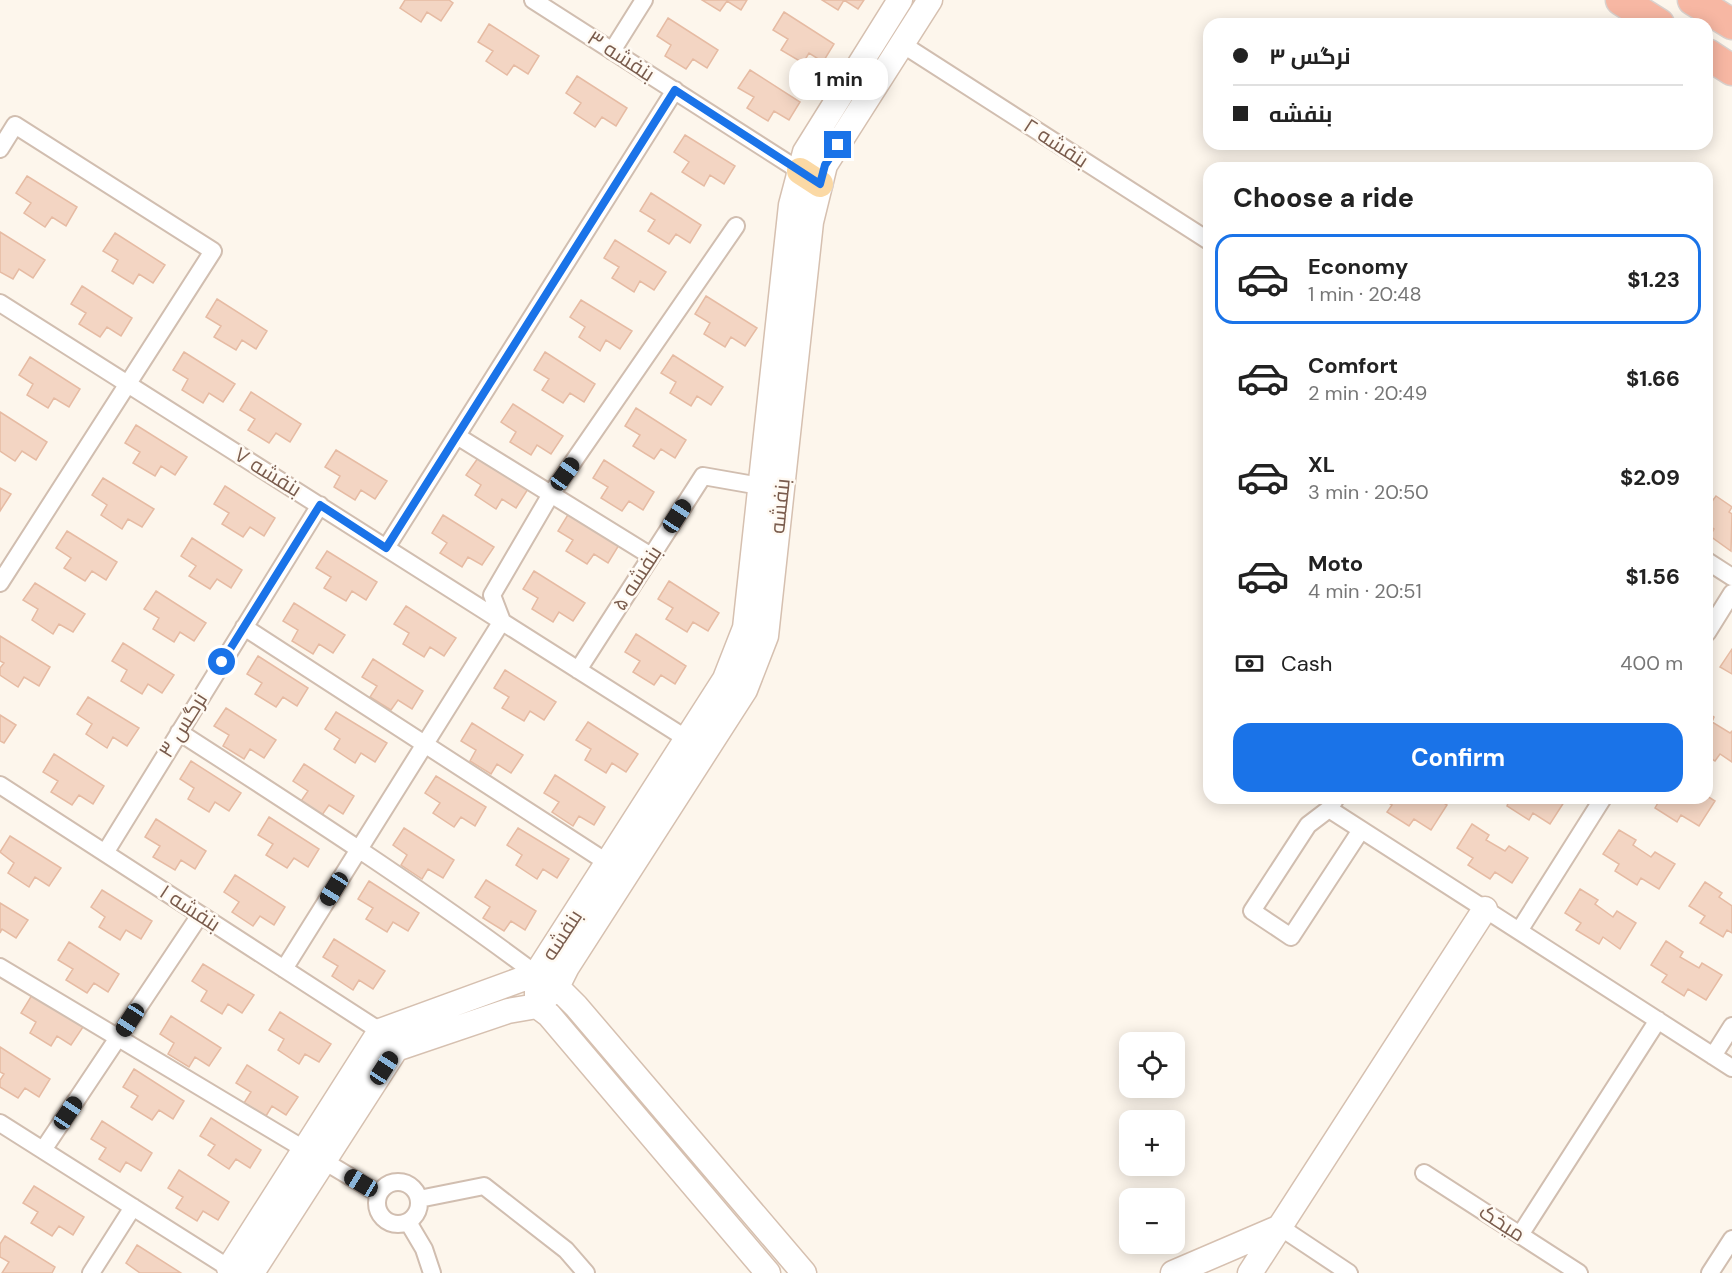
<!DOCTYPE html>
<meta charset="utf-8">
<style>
body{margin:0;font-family:"DM Sans",Cairo,sans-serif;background:#f2f2f2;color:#222;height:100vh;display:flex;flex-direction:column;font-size:22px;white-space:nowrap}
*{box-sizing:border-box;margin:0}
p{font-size:20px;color:#767676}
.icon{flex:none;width:33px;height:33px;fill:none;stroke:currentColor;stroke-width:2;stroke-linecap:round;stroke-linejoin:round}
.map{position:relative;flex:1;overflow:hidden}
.side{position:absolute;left:1203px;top:162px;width:510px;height:642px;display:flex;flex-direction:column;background:#fff;border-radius:18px;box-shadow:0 3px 15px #0003}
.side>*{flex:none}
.hud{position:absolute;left:1203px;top:18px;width:510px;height:132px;border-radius:18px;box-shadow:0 3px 15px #0003;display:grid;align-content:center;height:132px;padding:0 30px;background:#fff}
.controls{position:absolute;left:1119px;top:1032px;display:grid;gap:12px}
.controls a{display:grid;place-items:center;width:66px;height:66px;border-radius:12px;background:#fff;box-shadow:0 3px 15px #0003;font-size:30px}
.end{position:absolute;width:27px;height:27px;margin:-14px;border:8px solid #1a73e8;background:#fff;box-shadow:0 0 0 3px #fff}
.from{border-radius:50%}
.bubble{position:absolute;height:42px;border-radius:18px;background:#fff;box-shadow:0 3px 15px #0003;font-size:20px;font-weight:700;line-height:42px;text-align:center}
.car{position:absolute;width:18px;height:36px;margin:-18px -9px;border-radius:8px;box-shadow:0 0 4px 2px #0007;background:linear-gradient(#222 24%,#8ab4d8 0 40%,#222 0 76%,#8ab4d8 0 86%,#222 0)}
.hud b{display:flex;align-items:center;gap:21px;height:57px;font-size:22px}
.hud b+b{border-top:2px solid #e0e0e0}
.hud i{width:15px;height:15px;background:#222}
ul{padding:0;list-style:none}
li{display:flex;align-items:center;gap:18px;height:90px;margin:0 12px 9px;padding:0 18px;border:3px solid transparent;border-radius:18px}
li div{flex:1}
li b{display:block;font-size:22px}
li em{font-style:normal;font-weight:700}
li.selected{border-color:#1a73e8}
li>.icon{width:54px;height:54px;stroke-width:1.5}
h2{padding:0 30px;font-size:27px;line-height:72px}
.pay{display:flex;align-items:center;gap:15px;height:66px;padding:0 30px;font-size:22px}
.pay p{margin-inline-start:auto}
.button{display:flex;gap:12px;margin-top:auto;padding:12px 30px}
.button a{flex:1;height:69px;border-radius:18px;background:#1a73e8;color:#fff;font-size:24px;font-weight:700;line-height:69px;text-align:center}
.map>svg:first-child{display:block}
.building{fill:#f3d5c3;stroke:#e6bba3;stroke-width:1.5}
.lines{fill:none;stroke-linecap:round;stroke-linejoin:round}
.street-casing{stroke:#d1beb0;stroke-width:20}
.secondary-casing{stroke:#d6c0b0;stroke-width:27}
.primary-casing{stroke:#dad1cd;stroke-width:28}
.highway-casing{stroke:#dad1cd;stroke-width:33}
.street{stroke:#fff;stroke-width:16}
.secondary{stroke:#fff;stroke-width:24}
.primary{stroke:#fbd9a5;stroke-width:26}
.highway{stroke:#f7b7a3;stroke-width:30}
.route{stroke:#1a73e8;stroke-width:8}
.labels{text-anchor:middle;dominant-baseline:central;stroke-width:5;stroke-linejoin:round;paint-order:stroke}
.street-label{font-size:21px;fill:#7a5c4d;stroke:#fffaf3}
</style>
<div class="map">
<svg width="1732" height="1273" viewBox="0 0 1732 1273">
<rect width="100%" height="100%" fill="#fdf6ec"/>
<path class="building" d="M405,0H449L453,3L441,21L427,12L421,22L400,8Z
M702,0H747L741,10L727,1L720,11Z
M822,0H864L858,9L844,0L838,10Z
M784,12L834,44L823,62L809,53L803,63L781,50L788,39L773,30Z
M668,18L718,50L707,68L693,59L686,69L665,56L671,45L657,36Z
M489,24L539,56L528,74L514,65L507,75L486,61L493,51L478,42Z
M750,70L800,102L789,120L774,111L768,121L747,108L754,97L738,88Z
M577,76L627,108L616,126L602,117L595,127L574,113L581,103L566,93Z
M685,135L735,166L724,184L710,175L704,186L682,172L689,162L674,152Z
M27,176L77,207L66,226L52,217L45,227L24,213L31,203L16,193Z
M651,193L701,225L690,243L676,234L669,244L648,231L655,220L640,211Z
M0,232L45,260L33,278L19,269L13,279L0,272Z
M115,233L165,265L153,283L139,274L133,284L112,271L118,260L103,251Z
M615,240L666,272L654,290L640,281L634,292L612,278L619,267L604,258Z
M82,286L132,318L121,336L107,327L100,337L79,324L86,313L71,304Z
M706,296L757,328L745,346L731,337L725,347L704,334L710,323L695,314Z
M217,299L267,331L256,349L242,340L236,350L214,337L221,326L206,317Z
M581,300L632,331L620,349L606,340L600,351L579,337L585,327L570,317Z
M184,352L235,384L223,402L209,393L203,403L182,390L188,379L173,370Z
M545,352L595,384L584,402L570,393L563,403L542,390L549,379L534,370Z
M673,355L723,387L711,405L697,396L691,406L670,393L676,382L661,373Z
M30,357L80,389L69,407L54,398L48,408L27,395L33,384L19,375Z
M251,392L301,424L290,442L276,433L269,443L248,430L255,419L240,410Z
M513,404L563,436L551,454L537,445L531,455L510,442L516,432L501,422Z
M636,408L686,440L675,458L661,449L654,459L633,446L640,435L625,426Z
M0,412L47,442L36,460L22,451L15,461L0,451Z
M136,425L187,457L175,475L161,466L155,476L133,463L140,452L125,443Z
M336,450L387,481L375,499L361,490L355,500L334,487L340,476L325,467Z
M478,458L528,489L516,508L502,499L496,509L475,495L481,485L466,475Z
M604,460L654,492L643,510L629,501L622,511L601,498L608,487L593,478Z
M103,478L154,509L142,527L128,519L122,529L101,515L107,505L92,495Z
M225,486L275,518L264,536L250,527L243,537L222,524L229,513L214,504Z
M0,488L11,494L0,511Z
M1716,496L1732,507L1729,512L1732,514L1731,551L1710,536L1714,529L1707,524V508Z
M569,513L619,545L608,563L594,554L587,564L566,551L573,540L558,531Z
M443,515L494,547L482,565L468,557L462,567L440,553L447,543L432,533Z
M67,531L117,562L106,580L92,571L85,581L64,568L71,558L56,548Z
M192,538L242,570L231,588L217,579L210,589L189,576L196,566L181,556Z
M327,551L377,582L366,600L352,591L346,601L324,588L331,577L316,568Z
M534,571L585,603L573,621L559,612L553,622L532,609L538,598L523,589Z
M669,581L719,613L708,631L693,622L687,632L666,619L673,608L658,599Z
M35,583L85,614L73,632L59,624L53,634L32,620L38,609L23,600Z
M156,591L206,623L194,641L180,632L174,642L153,629L159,618L144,609Z
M294,603L345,635L333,653L319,644L313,654L292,641L298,630L283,621Z
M406,606L456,638L444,656L430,647L424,657L403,644L409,633L394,624Z
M636,634L686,666L675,684L661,675L654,685L633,672L640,661L625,652Z
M0,636L50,667L39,686L24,677L18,687L0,675V668L4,663L0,661Z
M123,643L174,675L162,693L148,684L142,694L121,681L127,670L112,661Z
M1732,649V674L1720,667Z
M258,656L308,688L297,706L283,697L276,707L255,694L262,683L247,674Z
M373,659L423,691L412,709L398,700L391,710L370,697L377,686L362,677Z
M505,670L556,702L544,720L530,711L524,721L502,708L509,697L494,688Z
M88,697L139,728L127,746L113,737L107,748L86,734L92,724L77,714Z
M226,708L276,740L264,758L250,749L244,759L223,746L229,735L214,726Z
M336,712L387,743L375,762L361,753L355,763L334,749L340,739L325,729Z
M1707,712L1714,717L1712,722L1730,733L1732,731V762L1720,754L1715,761L1707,756Z
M0,715L16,725L4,743L0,741Z
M588,722L638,754L626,772L612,763L606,773L585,760L591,749L576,740Z
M472,723L523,755L511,773L497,764L491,774L470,761L476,750L461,741Z
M54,754L104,786L93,804L79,795L72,805L51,792L58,781L43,772Z
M191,761L241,793L229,811L215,802L209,812L188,799L194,788L180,779Z
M304,764L354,796L343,814L329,805L322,815L301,801L308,791L293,781Z
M555,775L605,807L594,825L579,816L573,826L552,812L559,802L544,793Z
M436,776L486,807L475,826L461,817L454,827L433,813L440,803L425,793Z
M1707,796L1715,801L1699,826L1681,815L1677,822L1655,808L1659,801L1654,798H1707Z
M1381,798H1436L1447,805L1431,830L1414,819L1409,826L1387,812L1392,805Z
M1510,798H1565L1566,799L1550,824L1533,813L1529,820L1507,806Z
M269,817L319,849L308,867L294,858L287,868L266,855L273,844L258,835Z
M156,819L206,851L195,869L181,860L175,870L153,857L160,846L145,837Z
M1472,824L1489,835L1486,840L1505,851L1509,846L1528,858L1512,883L1495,872L1490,879L1468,865L1473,858L1457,848Z
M404,828L454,860L443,878L428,869L422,879L401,865L407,855L393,845Z
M518,828L569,859L557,878L543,869L537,879L516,865L522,855L507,845Z
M1619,830L1636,840L1633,845L1651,857L1655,852L1675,864L1659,889L1641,878L1637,885L1615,871L1619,864L1603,854Z
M10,836L61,868L49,886L35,877L29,887L8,873L14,863L0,852Z
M235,875L285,907L274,925L260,916L253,926L232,912L239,902L224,892Z
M486,880L536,911L525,930L511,921L504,931L483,918L490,907L475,897Z
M369,881L419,913L408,931L393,922L387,932L366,919L373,908L358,899Z
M1705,882L1722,893L1719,897L1732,906V933L1727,930L1723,937L1700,923L1705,916L1689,906Z
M1580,889L1598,900L1595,904L1613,917L1617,911L1636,923L1620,949L1603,937L1599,944L1576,930L1581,923L1565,913Z
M102,890L152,921L141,939L126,930L120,940L99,927L105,917L91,907Z
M0,903L28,920L16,938L2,929L0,933Z
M334,939L385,971L373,989L359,980L353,990L332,976L338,966L323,957Z
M1666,941L1683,952L1680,957L1699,968L1702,963L1722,975L1706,1000L1688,989L1684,996L1662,982L1667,975L1651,965Z
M69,942L119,974L108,992L94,983L87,993L66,980L73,969L58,960Z
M203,964L254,995L242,1013L228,1004L222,1014L201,1001L207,991L192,981Z
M32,995L83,1027L71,1045L57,1036L51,1046L30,1033L36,1022L21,1013Z
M280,1012L331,1044L319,1062L305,1054L299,1064L278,1050L284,1039L269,1030Z
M171,1016L221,1048L209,1066L195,1057L189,1067L168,1054L174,1043L160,1034Z
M0,1047L50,1079L39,1097L25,1088L18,1098L0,1087V1080L4,1074L0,1072Z
M247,1065L298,1097L286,1115L272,1106L266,1116L244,1103L251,1092L236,1083Z
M134,1069L184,1101L173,1119L159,1110L152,1120L131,1107L138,1096L123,1087Z
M211,1118L261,1150L250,1168L236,1159L229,1169L208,1155L215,1145L200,1136Z
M102,1121L152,1153L141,1171L126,1162L120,1172L99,1159L106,1148L91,1139Z
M179,1170L229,1202L218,1220L203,1211L197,1221L176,1208L183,1197L168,1188Z
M34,1186L84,1217L73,1235L59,1226L52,1236L31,1223L38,1212L23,1203Z
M5,1236L55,1267L52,1273H2L9,1262L0,1257V1244Z
M137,1245L181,1273H140L126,1263Z"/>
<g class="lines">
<g class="street-casing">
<path id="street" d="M533,0L800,171
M902,44L1209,241
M612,51L644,0
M0,149L15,125L213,251L0,583
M0,303L687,739
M457,436L651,556
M386,548L675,90
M1707,561L1732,577
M244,627L608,863
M1707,633L1732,593
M578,670L703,476L760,486
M179,732C300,810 421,888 536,974
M0,785L380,1031
M1336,798L1329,809L1732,1068
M1329,809L1308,825L1252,911L1291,937L1361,830
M105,853L320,505
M1519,931L1603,798
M0,967L379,1194
M284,969L502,621L492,595L551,494L736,226
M1713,1056L1732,1026
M0,1123L229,1268
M43,1150L200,915
M1424,1173L1579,1273
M377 1203a21 21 0 1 1 42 0a21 21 0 1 1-42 0Z
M419,1199L484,1186L566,1250L586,1273
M408,1222L424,1249L432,1273
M1280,1227L1349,1273
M1520,1235L1658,1020
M91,1273L133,1207
M1710,1273L1732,1239"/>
</g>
<g class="secondary-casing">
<path id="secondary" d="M536,974L725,679L745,628L791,205L805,152L900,0
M544,979L557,987L576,1006L804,1273
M537,989V1006L549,1015L768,1273
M231,1273L229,1268L380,1031L536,974
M254,1273L253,1271L396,1049L508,1011L537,1006L557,987L567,967L745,690L766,636L811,222L825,165L930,0
M1173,1273L1280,1227
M1250,1273L1485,909"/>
</g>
<g class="primary-casing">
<path id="primary" d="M800,171L820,184"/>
</g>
<g class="highway-casing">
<path id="highway" d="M1621,0L1659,24
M1693,0L1732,24
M1707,54L1732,70"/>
</g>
<use href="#street" class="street"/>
<use href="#secondary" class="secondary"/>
<use href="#primary" class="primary"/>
<use href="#highway" class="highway"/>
</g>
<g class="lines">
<path class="route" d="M222,662L320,505L386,548L675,90L820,184L825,165L838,145"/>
</g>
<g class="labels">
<g class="street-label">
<text transform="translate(621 56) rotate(33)">بنفشه ۳</text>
<text transform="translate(1056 143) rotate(33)">بنفشه ۲</text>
<text transform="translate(268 472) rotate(32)">بنفشه ۷</text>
<text transform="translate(780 506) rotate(-84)">بنفشه</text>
<text transform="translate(637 578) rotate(-57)">بنفشه ۵</text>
<text transform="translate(183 725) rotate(-58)">نرگس ۳</text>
<text transform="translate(190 908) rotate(33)">بنفشه ۱</text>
<text transform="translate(562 935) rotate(-57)">بنفشه</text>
<text transform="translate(1502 1223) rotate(33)">میخک</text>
</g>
</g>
</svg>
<div class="controls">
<a><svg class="icon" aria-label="locate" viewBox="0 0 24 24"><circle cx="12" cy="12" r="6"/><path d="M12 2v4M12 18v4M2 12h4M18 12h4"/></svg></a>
<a>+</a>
<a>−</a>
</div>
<i class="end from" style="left:222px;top:662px"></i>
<i class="end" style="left:838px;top:145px"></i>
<div class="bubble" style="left:789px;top:58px;width:99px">1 min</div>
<i class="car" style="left:565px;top:474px;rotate:35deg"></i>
<i class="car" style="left:677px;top:516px;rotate:33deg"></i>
<i class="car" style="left:334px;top:889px;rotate:212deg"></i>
<i class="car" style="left:130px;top:1020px;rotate:213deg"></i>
<i class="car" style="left:384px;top:1068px;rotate:33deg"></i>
<i class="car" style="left:68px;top:1113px;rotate:34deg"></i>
<i class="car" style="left:361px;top:1183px;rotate:301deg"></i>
<div class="hud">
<b><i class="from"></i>نرگس ۳</b>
<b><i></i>بنفشه</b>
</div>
<section class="side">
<h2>Choose a ride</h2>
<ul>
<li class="selected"><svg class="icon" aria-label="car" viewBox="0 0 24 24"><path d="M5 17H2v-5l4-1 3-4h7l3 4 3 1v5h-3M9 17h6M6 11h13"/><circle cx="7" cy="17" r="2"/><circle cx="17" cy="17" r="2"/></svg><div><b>Economy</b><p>1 min · 20:48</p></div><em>$1.23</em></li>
<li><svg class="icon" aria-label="car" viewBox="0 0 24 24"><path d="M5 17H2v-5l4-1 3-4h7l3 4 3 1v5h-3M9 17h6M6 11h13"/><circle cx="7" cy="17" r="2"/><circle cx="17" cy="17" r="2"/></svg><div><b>Comfort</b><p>2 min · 20:49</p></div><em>$1.66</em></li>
<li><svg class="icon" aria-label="car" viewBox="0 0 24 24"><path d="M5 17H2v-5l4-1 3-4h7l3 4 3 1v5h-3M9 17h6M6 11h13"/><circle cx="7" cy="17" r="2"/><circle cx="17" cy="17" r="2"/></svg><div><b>XL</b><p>3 min · 20:50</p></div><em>$2.09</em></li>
<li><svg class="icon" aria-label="car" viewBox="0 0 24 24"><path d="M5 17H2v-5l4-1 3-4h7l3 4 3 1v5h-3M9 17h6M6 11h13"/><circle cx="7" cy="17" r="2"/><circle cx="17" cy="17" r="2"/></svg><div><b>Moto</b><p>4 min · 20:51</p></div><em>$1.56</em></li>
</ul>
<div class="pay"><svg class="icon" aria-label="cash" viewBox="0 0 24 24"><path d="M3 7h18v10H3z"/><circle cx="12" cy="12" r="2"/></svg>Cash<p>400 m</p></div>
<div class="button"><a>Confirm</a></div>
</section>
</div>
